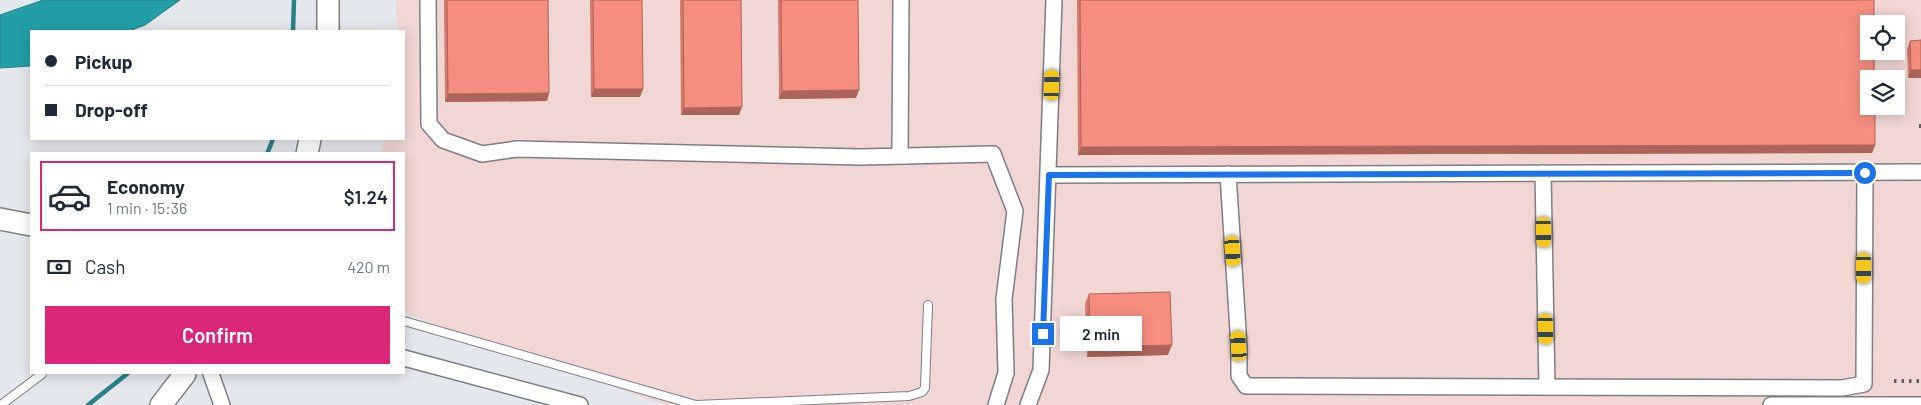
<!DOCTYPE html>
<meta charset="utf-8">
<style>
body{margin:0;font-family:Barlow,sans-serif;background:#f6f6f7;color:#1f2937;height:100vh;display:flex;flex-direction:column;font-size:19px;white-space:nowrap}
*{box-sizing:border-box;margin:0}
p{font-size:16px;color:#747a83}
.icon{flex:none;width:28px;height:28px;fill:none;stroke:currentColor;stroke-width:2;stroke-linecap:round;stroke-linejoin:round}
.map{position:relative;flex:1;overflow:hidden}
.details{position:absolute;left:30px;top:152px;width:375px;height:222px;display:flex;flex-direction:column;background:#fff;border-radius:0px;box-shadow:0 2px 12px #0003}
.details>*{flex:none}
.guide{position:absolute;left:30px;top:30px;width:375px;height:110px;border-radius:0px;box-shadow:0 2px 12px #0003;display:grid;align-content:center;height:110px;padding:0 15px;background:#fff}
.controls{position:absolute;left:1860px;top:15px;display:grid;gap:10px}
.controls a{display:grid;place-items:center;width:45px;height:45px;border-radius:0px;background:#fff;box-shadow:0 2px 12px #0003;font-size:25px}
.end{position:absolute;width:22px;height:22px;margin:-11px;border:6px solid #1a73e8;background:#fff;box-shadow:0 0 0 2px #fff}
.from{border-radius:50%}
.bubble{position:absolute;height:35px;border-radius:0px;background:#fff;box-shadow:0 2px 12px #0003;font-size:16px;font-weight:600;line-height:35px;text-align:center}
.car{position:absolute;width:15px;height:30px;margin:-15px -8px;border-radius:6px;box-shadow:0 0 4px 1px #0007;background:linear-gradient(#f5c518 24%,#345 0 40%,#f5c518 0 76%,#345 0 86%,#f5c518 0)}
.guide b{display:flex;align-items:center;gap:18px;height:48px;font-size:19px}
.guide b+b{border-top:1px solid #e0e1e3}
.guide i{width:12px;height:12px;background:#1f2937}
ul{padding:9px 0 0;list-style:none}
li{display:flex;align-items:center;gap:15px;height:70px;margin:0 10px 8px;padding:0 5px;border:2px solid transparent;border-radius:0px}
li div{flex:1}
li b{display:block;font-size:19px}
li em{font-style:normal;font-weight:600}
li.on{border-color:#db2777}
li>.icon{width:45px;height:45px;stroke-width:1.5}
.pay{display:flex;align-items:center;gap:12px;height:55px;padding:0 15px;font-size:19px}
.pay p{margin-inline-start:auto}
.action{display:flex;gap:10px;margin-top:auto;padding:10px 15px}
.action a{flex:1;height:58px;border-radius:0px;background:#db2777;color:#fff;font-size:20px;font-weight:600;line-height:58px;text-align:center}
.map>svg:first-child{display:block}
.industrial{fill:#f1d6d3;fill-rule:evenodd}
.water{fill:#229fa6;stroke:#298187}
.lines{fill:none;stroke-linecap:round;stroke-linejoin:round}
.stream{stroke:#298187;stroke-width:4.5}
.lane-casing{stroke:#7d7f85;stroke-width:10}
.street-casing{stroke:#7d7f85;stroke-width:18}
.secondary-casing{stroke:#7d7f85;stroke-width:24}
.lane{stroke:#fff;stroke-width:8}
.street{stroke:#fff;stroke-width:15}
.secondary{stroke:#fff;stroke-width:21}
.rail{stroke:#5d5f63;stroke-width:4;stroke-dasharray:2.5 5;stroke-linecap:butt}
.wall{fill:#d37a6d}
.shaded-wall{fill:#ac6359}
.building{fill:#f58e7f;stroke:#ac6359}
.route{stroke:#1a73e8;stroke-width:6}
</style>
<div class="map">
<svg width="1921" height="405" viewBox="0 0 1921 405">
<rect width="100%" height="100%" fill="#e5e7ee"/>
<path class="industrial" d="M396,0H1921V405H665L404,313V154H380L384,139H404V31H397ZM1869,24H1896V51H1869ZM1869,79H1896V106H1869Z"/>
<path class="water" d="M43,0H180L145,25L129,31H31V66L0,68V15Z"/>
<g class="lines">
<path class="stream" d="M293,31L294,0
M267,154L273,139
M88,405L127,374"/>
<g class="lane-casing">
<path id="lane" d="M404,321L696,405L909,396L922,392L925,388L928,305
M1,405L42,374"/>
</g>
<g class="street-casing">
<path id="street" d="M428,0L429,124L443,140L482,154L517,149L861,157L993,154L1015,211L1004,299L1006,373L996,405
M900,156L901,0
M1543,173L1547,387
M1228,174L1239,346V376L1246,386L1842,388L1864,384L1865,173
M1049,175L1921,172
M404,358L580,405
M211,374L222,405
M1028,405L1041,370L1054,0
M1771,405H1921"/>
</g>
<g class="secondary-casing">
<path id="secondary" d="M328,0V31
M307,154L310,139
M0,219L31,225
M161,405L185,374"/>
</g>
<use href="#lane" class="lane"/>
<use href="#street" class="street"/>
<use href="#secondary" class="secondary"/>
<path class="rail" d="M1919,126H1921
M1894,381H1921"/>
</g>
<path class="wall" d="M444,0H548L549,93L547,101L445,102Z
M590,0H642L640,97H591Z
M680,0H741L739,115H681Z
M778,0H858L856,98L779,99Z
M1077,0H1874L1875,145L1872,153L1078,155Z
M1910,41L1921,78H1908L1907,49Z
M1089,294L1168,355L1087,357L1085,304Z"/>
<path class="shaded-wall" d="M1911,70H1921V78H1908Z
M594,89H643L640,97H591Z
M859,90L856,98L779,99L782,91Z
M549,93L547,101L445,102L448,94Z
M742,107L739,115H681L684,108Z
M1875,145L1872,153L1078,155L1081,147Z
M1172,345L1168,355L1087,357L1090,347Z"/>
<path class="building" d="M447,0H548L549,93L448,94Z
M593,0H642L643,89H594Z
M683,0H741L742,107L684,108Z
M781,0H858L859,90L782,91Z
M1080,0H1874V24H1869V51H1874V79H1869V106H1875V145L1081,147Z
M1921,40V70H1911L1910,41Z
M1170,292L1172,345L1090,347L1089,294Z"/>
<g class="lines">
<path class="route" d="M1043,334L1049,175L1865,173"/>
</g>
</svg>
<div class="controls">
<a><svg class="icon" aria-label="locate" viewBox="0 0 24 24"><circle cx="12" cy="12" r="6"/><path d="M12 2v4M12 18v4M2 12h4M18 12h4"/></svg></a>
<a><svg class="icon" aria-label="layers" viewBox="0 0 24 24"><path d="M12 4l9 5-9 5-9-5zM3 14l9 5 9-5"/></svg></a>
</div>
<i class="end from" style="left:1865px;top:173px"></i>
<i class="end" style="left:1043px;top:334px"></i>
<div class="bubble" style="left:1060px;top:316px;width:82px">2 min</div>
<i class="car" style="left:1052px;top:85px;rotate:2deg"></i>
<i class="car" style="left:1544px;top:232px;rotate:179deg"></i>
<i class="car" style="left:1233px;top:251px;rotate:176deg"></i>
<i class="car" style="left:1864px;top:268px;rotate:180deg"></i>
<i class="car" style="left:1546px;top:329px;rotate:179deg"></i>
<i class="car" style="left:1239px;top:346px;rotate:356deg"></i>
<div class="guide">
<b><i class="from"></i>Pickup</b>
<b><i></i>Drop-off</b>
</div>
<section class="details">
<ul>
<li class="on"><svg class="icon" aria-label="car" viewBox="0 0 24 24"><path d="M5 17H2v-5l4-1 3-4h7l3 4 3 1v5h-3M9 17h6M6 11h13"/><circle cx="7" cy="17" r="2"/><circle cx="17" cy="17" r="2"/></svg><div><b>Economy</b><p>1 min · 15:36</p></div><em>$1.24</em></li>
</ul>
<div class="pay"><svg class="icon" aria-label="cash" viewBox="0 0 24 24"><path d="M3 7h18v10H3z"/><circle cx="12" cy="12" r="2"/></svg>Cash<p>420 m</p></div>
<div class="action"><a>Confirm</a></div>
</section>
</div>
